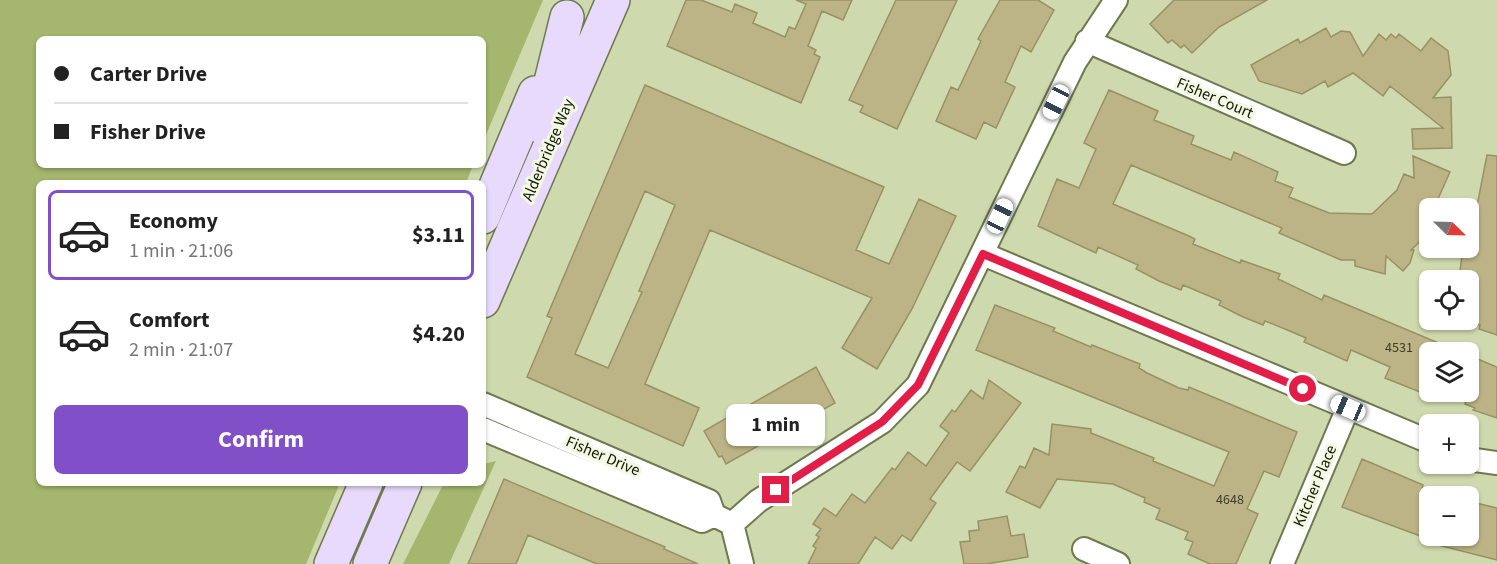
<!DOCTYPE html>
<meta charset="utf-8">
<style>
body{margin:0;font-family:"Source Sans 3",sans-serif;background:#f6f6f6;color:#222;height:100vh;display:flex;flex-direction:column;font-size:22px;white-space:nowrap}
*{box-sizing:border-box;margin:0}
p{font-size:20px;color:#767676}
.icon{flex:none;width:33px;height:33px;fill:none;stroke:currentColor;stroke-width:2;stroke-linecap:round;stroke-linejoin:round}
.map{position:relative;flex:1;overflow:hidden}
.side{position:absolute;left:36px;top:180px;width:450px;height:306px;display:flex;flex-direction:column;background:#fff;border-radius:9px;box-shadow:0 2px 4px #0004}
.side>*{flex:none}
.top-card{position:absolute;left:36px;top:36px;width:450px;height:132px;border-radius:9px;box-shadow:0 2px 4px #0004;display:grid;align-content:center;height:132px;padding:0 18px;background:#fff}
.needle{width:39px;rotate:113deg}
.buttons{position:absolute;left:1419px;top:198px;display:grid;gap:12px}
.buttons a{display:grid;place-items:center;width:60px;height:60px;border-radius:9px;background:#fff;box-shadow:0 2px 4px #0004;font-size:30px}
.end{position:absolute;width:27px;height:27px;margin:-14px;border:8px solid #e11d48;background:#fff;box-shadow:0 0 0 3px #fff}
.from{border-radius:50%}
.bubble{position:absolute;height:42px;border-radius:9px;background:#fff;box-shadow:0 2px 4px #0004;font-size:20px;font-weight:700;line-height:42px;text-align:center}
.car{position:absolute;width:18px;height:36px;margin:-18px -9px;border-radius:8px;box-shadow:0 0 4px 2px #0007;background:linear-gradient(#fff 24%,#345 0 40%,#fff 0 76%,#345 0 86%,#fff 0)}
.top-card b{display:flex;align-items:center;gap:21px;height:57px;font-size:22px}
.top-card b+b{border-top:2px solid #e0e0e0}
.top-card i{width:15px;height:15px;background:#222}
ul{padding:10px 0 0;list-style:none}
li{display:flex;align-items:center;gap:18px;height:90px;margin:0 12px 9px;padding:0 6px;border:3px solid transparent;border-radius:9px}
li div{flex:1}
li b{display:block;font-size:22px}
li em{font-style:normal;font-weight:700}
li.active{border-color:#814fc7}
li>.icon{width:54px;height:54px;stroke-width:1.5}
.button{display:flex;gap:12px;margin-top:auto;padding:12px 18px}
.button a{flex:1;height:69px;border-radius:9px;background:#814fc7;color:#fff;font-size:24px;font-weight:700;line-height:69px;text-align:center}
.map>svg:first-child{display:block}
.green{fill:#a5b66e}
.building{fill:#bcb486;stroke:#989164;stroke-width:1.5;fill-rule:evenodd}
.lines{fill:none;stroke-linecap:round;stroke-linejoin:round}
.street-casing{stroke:#6f794f;stroke-width:26}
.secondary-casing{stroke:#6f794f;stroke-width:36}
.street{stroke:#fff;stroke-width:22}
.secondary{stroke:#e7dafc;stroke-width:33}
.route{stroke:#e11d48;stroke-width:8}
.labels{text-anchor:middle;dominant-baseline:central;stroke-width:6;stroke-linejoin:round;paint-order:stroke}
.number-label{font-size:14px;fill:#3e3e27}
.street-label{font-size:16px;fill:#141707;stroke:#f2f8e1}
</style>
<div class="map">
<svg width="1497" height="564" viewBox="0 0 1497 564">
<rect width="100%" height="100%" fill="#cedaad"/>
<path class="green" d="M0,0H543L483,142V39H39V165H473L466,183H39V483H340L306,564H0Z
M496,461L449,564H403L444,483H483V464Z"/>
<path class="building" d="M686,0H701L732,12L735,4L757,13L753,23L785,37L789,27L795,29L806,4L796,0H852L843,20L822,11L808,46L816,50L814,54L820,57L801,103L667,46Z
M896,0H957L897,129L860,112L863,106L849,100Z
M1000,0H1038L1054,10L1031,52L1021,46L1005,82L1015,87L996,128L984,122L976,139L936,121L951,87L958,90L981,41L978,39Z
M1174,0H1267L1219,27L1192,53L1184,45L1181,48L1172,40L1168,43L1150,24Z
M1326,28L1331,37L1341,31L1350,32L1363,56L1379,34L1386,40L1391,34L1396,38L1399,34L1421,51L1431,38L1448,51L1451,75L1433,98L1451,97L1452,148L1413,149L1412,129L1443,128L1390,86L1383,96L1353,73L1328,87L1325,81L1302,94L1259,81L1251,65L1298,39L1300,43Z
M645,85L884,187L856,250L889,264L919,199L956,216L912,309L877,369L842,348L872,298L710,230L645,384L699,408L683,446L527,377L552,318L547,316ZM645,191L675,205L639,291L642,292L608,368L575,354Z
M1109,90L1158,111L1154,120L1194,136L1191,144L1231,160L1234,152L1278,172L1275,181L1293,188L1289,197L1329,213L1372,214L1397,190L1404,174L1414,178L1413,156L1450,172L1434,208H1430V232L1411,250H1414L1410,263L1403,271L1386,256L1385,274L1355,266V260H1341L1279,233L1282,228L1131,165L1113,204L1189,236L1195,239L1193,244L1240,263L1241,260L1280,274L1278,279L1322,300L1324,295L1460,352H1430V396L1385,378L1390,367L1351,350L1347,361L1304,342L1306,338L1285,329L1265,321L1263,325L1241,316L1219,305L1221,301L1183,285L1181,290L1159,281L1136,269L1138,265L1098,247L1096,253L1038,226L1057,179L1079,188L1096,149L1084,143Z
M1487,155L1497,156V335L1479,329L1480,325L1468,322L1469,280L1459,279L1462,255H1468V222L1472,210L1476,211Z
M995,305L1055,328L1053,331L1091,347L1092,345L1140,364L1139,368L1147,373L1179,388L1188,390L1189,387L1297,432L1279,477L1264,471L1247,509L1258,514L1236,564H1210L1188,554L1193,542L1185,539L1188,532L1156,519L1160,509L1144,502L1145,498L1113,484L1057,479L1040,508L1006,492L1020,466L1025,468L1034,448L1049,455L1052,424L1091,429V433L1154,458L1153,461L1214,486L1229,452L976,350Z
M1468,355L1497,367V418L1473,410L1475,408L1465,404L1468,396Z
M816,367L835,403L726,464L722,456L719,457L704,431Z
M989,380L1021,403L970,471L957,462L930,499L936,503L911,541L902,535L892,549L875,537L858,564H808L816,548L813,546L819,537L816,535L821,529L813,524L824,508L836,516L852,494L865,503L892,468L895,470L908,452L926,466L949,433L940,426L952,410L955,412L971,390L983,399Z
M1362,459L1423,485L1422,489L1430,492V536H1468V501L1497,508V560L1422,541L1423,537L1342,507Z
M504,479L665,547L664,549L698,564H597L528,535L516,564H468Z
M1007,516L1011,536L1024,534L1028,557L986,564H964L960,542L970,541L969,531L979,530L978,521Z"/>
<g class="lines">
<g class="street-casing">
<path id="street" d="M1087,41L1344,153
M983,254L1430,442
M483,404L709,501L714,515L732,524L758,501L882,422L918,385L1075,62L1116,0
M483,429L702,521L714,515
M1468,459L1497,463
M732,524L742,564
M1084,549L1118,564
M1282,564L1348,408"/>
</g>
<g class="secondary-casing">
<path id="secondary" d="M540,126L567,17
M483,217L535,93
M483,301L613,0
M331,564L366,483
M370,564L405,483"/>
</g>
<use href="#street" class="street"/>
<use href="#secondary" class="secondary"/>
</g>
<g class="lines">
<path class="route" d="M776,490L882,422L918,385L983,254L1303,389"/>
</g>
<g class="labels">
<g class="number-label">
<text x="1399" y="348">4531</text>
<text x="1230" y="500">4648</text>
</g>
<g class="street-label">
<text transform="translate(1215 98) rotate(23)">Fisher Court</text>
<text transform="translate(548 150) rotate(-67)">Alderbridge Way</text>
<text transform="translate(603 456) rotate(23)">Fisher Drive</text>
<text transform="translate(1315 486) rotate(-67)">Kitcher Place</text>
</g>
</g>
</svg>
<div class="buttons">
<a><svg class="needle" viewBox="-14 -14 28 28"><path d="M0-13l5 13h-10z" fill="#e53935"/><path d="M0 13l5-13h-10z" fill="#767676"/></svg></a>
<a><svg class="icon" aria-label="locate" viewBox="0 0 24 24"><circle cx="12" cy="12" r="6"/><path d="M12 2v4M12 18v4M2 12h4M18 12h4"/></svg></a>
<a><svg class="icon" aria-label="layers" viewBox="0 0 24 24"><path d="M12 4l9 5-9 5-9-5zM3 14l9 5 9-5"/></svg></a>
<a>+</a>
<a>−</a>
</div>
<i class="end from" style="left:1303px;top:389px"></i>
<i class="end" style="left:776px;top:490px"></i>
<div class="bubble" style="left:726px;top:404px;width:99px">1 min</div>
<i class="car" style="left:1056px;top:102px;rotate:206deg"></i>
<i class="car" style="left:1000px;top:216px;rotate:25deg"></i>
<i class="car" style="left:1348px;top:408px;rotate:293deg"></i>
<div class="top-card">
<b><i class="from"></i>Carter Drive</b>
<b><i></i>Fisher Drive</b>
</div>
<section class="side">
<ul>
<li class="active"><svg class="icon" aria-label="car" viewBox="0 0 24 24"><path d="M5 17H2v-5l4-1 3-4h7l3 4 3 1v5h-3M9 17h6M6 11h13"/><circle cx="7" cy="17" r="2"/><circle cx="17" cy="17" r="2"/></svg><div><b>Economy</b><p>1 min · 21:06</p></div><em>$3.11</em></li>
<li><svg class="icon" aria-label="car" viewBox="0 0 24 24"><path d="M5 17H2v-5l4-1 3-4h7l3 4 3 1v5h-3M9 17h6M6 11h13"/><circle cx="7" cy="17" r="2"/><circle cx="17" cy="17" r="2"/></svg><div><b>Comfort</b><p>2 min · 21:07</p></div><em>$4.20</em></li>
</ul>
<div class="button"><a>Confirm</a></div>
</section>
</div>
